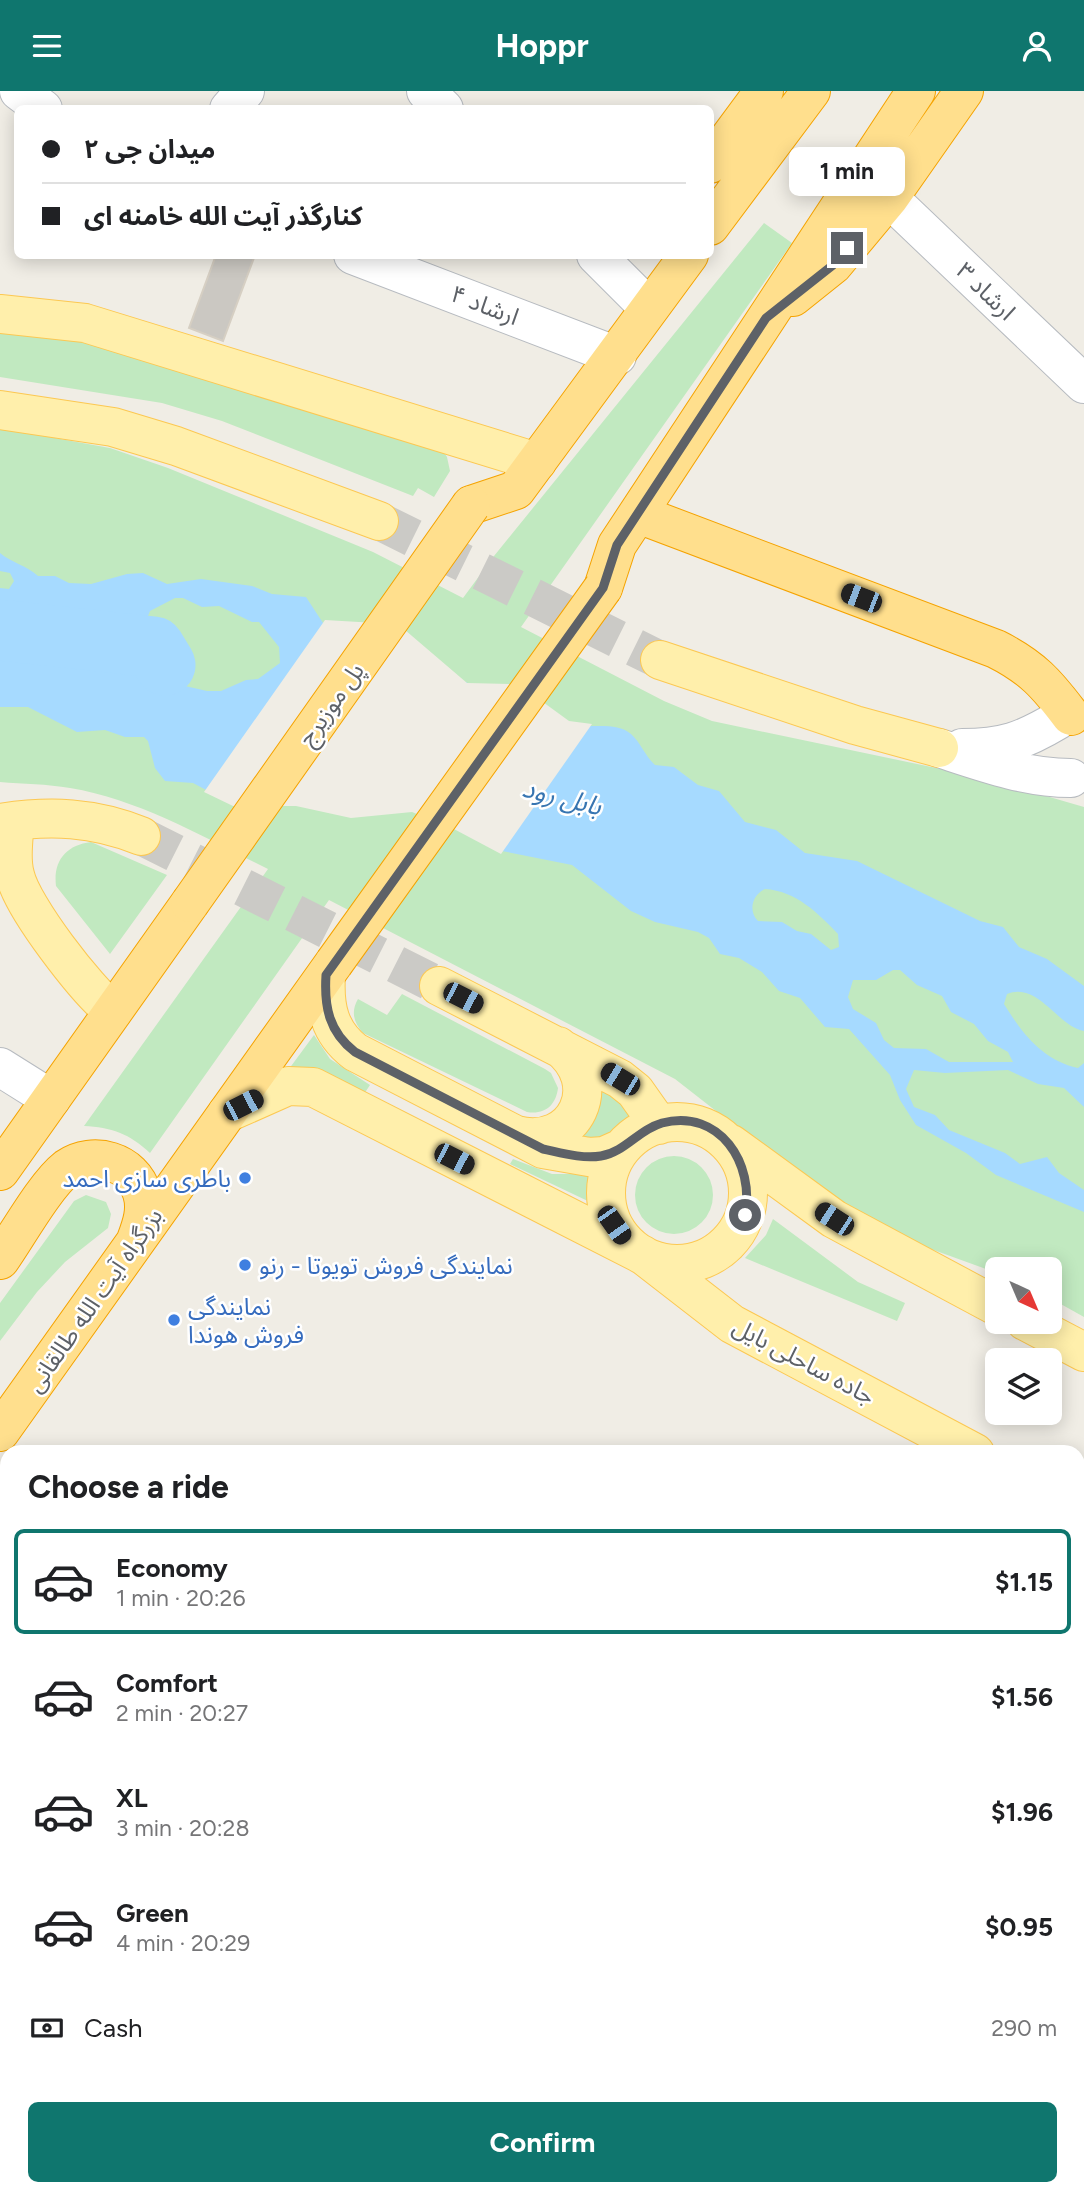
<!DOCTYPE html>
<meta charset="utf-8">
<style>
body{margin:0;font-family:Figtree,"Noto Sans Arabic",sans-serif;background:#f6f6f6;color:#202124;height:100vh;display:flex;flex-direction:column;font-size:26px;white-space:nowrap}
*{box-sizing:border-box;margin:0}
p{font-size:23px;color:#757577}
.icon{flex:none;width:38px;height:38px;fill:none;stroke:currentColor;stroke-width:2;stroke-linecap:round;stroke-linejoin:round}
.map{position:relative;flex:1;overflow:hidden}
.details{position:absolute;left:0px;top:1354px;width:1085px;height:751px;display:flex;flex-direction:column;background:#fff;border-radius:21px 21px 0 0;box-shadow:0 4px 18px #0003}
.details>*{flex:none}
.top-card{position:absolute;left:14px;top:14px;width:700px;height:154px;border-radius:10px;box-shadow:0 4px 18px #0003;display:grid;align-content:center;height:154px;padding:0 28px;background:#fff}
.needle{width:46px;rotate:136deg}
.fabs{position:absolute;left:985px;top:1166px;display:grid;gap:14px}
.fabs a{display:grid;place-items:center;width:77px;height:77px;border-radius:10px;background:#fff;box-shadow:0 4px 18px #0003;font-size:35px}
.end{position:absolute;width:32px;height:32px;margin:-16px;border:9px solid #5d6167;background:#fff;box-shadow:0 0 0 4px #fff}
.from{border-radius:50%}
.bubble{position:absolute;height:49px;border-radius:10px;background:#fff;box-shadow:0 4px 18px #0003;font-size:23px;font-weight:700;line-height:49px;text-align:center}
.car{position:absolute;width:21px;height:42px;margin:-21px -10px;border-radius:9px;box-shadow:0 0 5px 2px #0007;background:linear-gradient(#222 24%,#8ab4d8 0 40%,#222 0 76%,#8ab4d8 0 86%,#222 0)}
.top-card b{display:flex;align-items:center;gap:24px;height:66px;font-size:26px}
.top-card b+b{border-top:2px solid #e0e0e0}
.top-card i{width:18px;height:18px;background:#202124}
ul{padding:0;list-style:none}
li{display:flex;align-items:center;gap:21px;height:105px;margin:0 14px 10px;padding:0 14px;border:4px solid transparent;border-radius:10px}
li div{flex:1}
li b{display:block;font-size:26px}
li em{font-style:normal;font-weight:700}
li.active{border-color:#0f766e}
li>.icon{width:63px;height:63px;stroke-width:1.5}
h2{padding:0 28px;font-size:32px;line-height:84px}
.pay{display:flex;align-items:center;gap:18px;height:77px;padding:0 28px;font-size:26px}
.pay p{margin-inline-start:auto}
.primary-button{display:flex;gap:14px;margin-top:auto;padding:14px 28px}
.primary-button a{flex:1;height:80px;border-radius:10px;background:#0f766e;color:#fff;font-size:28px;font-weight:700;line-height:80px;text-align:center}
header{display:flex;justify-content:space-between;align-items:center;height:91px;padding:0 28px;background:#0f766e;color:#fff;font-size:32px;font-weight:700}
.map>svg:first-child{display:block}
.green{fill:#c1e9c0}
.water{fill:#a6daff;fill-rule:evenodd}
.pier{fill:#f0ede5}
.lines{fill:none;stroke-linecap:round;stroke-linejoin:round}
.river{stroke:#a6daff;stroke-width:61}
.building{fill:#cbc8c2;stroke:#d6cfc3;stroke-width:2}
.primary-tunnel{stroke:#cbcac6;stroke-width:38;stroke-dasharray:38 19;stroke-linecap:butt}
.street-casing{stroke:#b7bbc0;stroke-width:40}
.primary-casing{stroke:#fcc852;stroke-width:40}
.highway-casing{stroke:#f5a300;stroke-width:40}
.street{stroke:#fff;stroke-width:38}
.primary{stroke:#ffefab;stroke-width:38}
.highway{stroke:#ffdf8d;stroke-width:38}
.highway-bridge-casing{stroke:#f5a300;stroke-width:40;stroke-linecap:butt}
.highway-bridge{stroke:#ffdf8d;stroke-width:38}
.route{stroke:#5d6167;stroke-width:9}
.shop-dot{fill:#3f7fe0;stroke:#fff;stroke-width:2.5}
.labels{text-anchor:middle;dominant-baseline:central;stroke-width:5;stroke-linejoin:round;paint-order:stroke}
.street-label{font-size:24px;fill:#5d6167;stroke:#fff}
.shop-label{font-size:24px;fill:#366cbe;stroke:#fff;text-anchor:start}
.water-label{font-size:26px;font-style:italic;fill:#3775b1;stroke:#fff}
</style>
<header><svg class="icon" aria-label="menu" viewBox="0 0 24 24"><path d="M4 6h16M4 12h16M4 18h16"/></svg>Hoppr<svg class="icon" aria-label="person" viewBox="0 0 24 24"><circle cx="12" cy="8" r="4"/><path d="M4 21q1-7 8-7t8 7"/></svg></header>
<div class="map">
<svg width="1084" height="2104" viewBox="0 0 1084 2104">
<rect width="100%" height="100%" fill="#f0ede5"/>
<path class="green" d="M764,132L792,152L521,536L664,610L712,630L984,687L1084,716V1226L1050,1207V1178H998L997,1182L895,1145L789,1077L675,988L329,809L150,1062C130,1043 111,1036 84,1035L268,778C205,747 141,709 70,697C47,693 23,693 0,691V337L110,357L168,377L373,461L463,507L494,465Z
M0,239L63,245L443,360L447,366L450,380L434,406L418,397L413,405L222,330L162,312L0,286Z
M91,751L167,784L110,863L56,795C53,770 66,754 91,751Z
M402,903L545,978L551,982L558,997C556,1014 545,1024 527,1021L363,942C353,931 351,920 358,908L387,924Z
M314,944L330,968L370,994L364,1003L286,982Z
M590,983L638,1030L606,1052L565,1049Z
M635 1104a39 39 0 1 1 78 0a39 39 0 1 1-78 0Z
M513,1068L552,1083H593L592,1112L510,1073Z
M86,1104L106,1111L111,1123L108,1137L65,1171L37,1201L0,1250V1212L74,1110Z
M773,1128L858,1191L905,1212L897,1230L745,1167L766,1144Z"/>
<path class="water" d="M0,462C12,472 26,474 38,485H55L69,492L91,493L127,483L143,482L167,493L201,488L252,495L272,503L306,506L323,532L567,633C587,639 615,629 631,643C641,652 645,665 655,674L674,676L698,694L719,700L745,731L776,739L805,762L857,770L980,830L1003,836L1019,856L1047,868L1084,895V940C1058,936 1038,890 1007,903L1004,913C1022,942 1042,969 1078,977L1084,972V1016L1064,997L1038,993L1008,979L945,982L914,979L906,998L914,1016L935,1024L949,1039L1005,1062L1020,1073L1047,1066L1059,1082L1084,1099V1121L996,1084L966,1062L916,1034L900,1009L890,984L849,938L825,936L800,907L779,900L762,881L739,867L720,863L709,847L698,841L655,831L631,820L572,774L502,760L424,720L297,711L210,701L193,692L165,690L155,677L148,650L144,646H125L105,639L77,641L28,616H0V497L9,498L14,490L10,482L0,480ZM175,507H183L202,516L219,515L252,531H259L279,556L280,572L258,588L246,589L221,600H207L185,595L164,558L144,535L150,520ZM41,526L54,531V537L48,540L36,536ZM92,532L102,538H111L114,546L101,550L84,548L82,537ZM765,798C796,800 818,822 838,843L839,856L831,859L811,843L797,840L782,831L758,830C748,820 752,804 765,798ZM893,879H900L917,894L942,905L951,921L974,933L988,950L1008,961L1013,971H949L926,958L894,957L884,949L876,932L853,918L848,906L853,889H876Z"/>
<path class="pier" d="M325,529L376,532L405,539L467,592L511,593L536,606L569,630L592,633L501,763L452,737L412,721L351,727L296,715H233L204,701Z"/>
<g class="lines">
<path class="river" d="M0,539L154,556L165,574"/>
</g>
<path class="building" d="M216,164H255L223,250L189,237Z"/>
<g class="lines">
<path class="primary-tunnel" d="M379,430L660,569
M141,745L439,895"/>
<g class="street-casing">
<path id="street" d="M19,0L43,18
M426,0L444,18
M229,18L245,0
M889,107L1084,293
M353,164L617,265
M596,164L649,217
M939,657C982,671 1025,687 1071,687
M962,657C1003,657 1023,650 1058,629
M0,976L51,1008
M0,1740L7,1735
M0,1907H7
M1078,1982H1084
M0,2009L4,2069
M346,2098L347,2104"/>
</g>
<g class="primary-casing">
<path id="primary" d="M0,223L85,232L537,371
M0,319L113,336L176,355L379,430
M660,569L855,634L939,657
M15,730C14,747 10,767 15,784C22,816 87,900 113,920
M0,732C50,724 94,726 141,745
M326,884C324,916 329,941 355,961L543,1058L589,1066L604,1065L622,1057
M439,895L620,988L635,1000L659,1034
M227,1022L288,995L313,996L643,1164L732,1233L975,1362
M606 1102a71 71 0 1 1 142 0a71 71 0 1 1-142 0Z
M516,1044C576,1059 607,992 558,955
M731,1053L834,1128L998,1216
M1025,1230L1084,1261
M1078,1416L1084,1419"/>
</g>
<g class="highway-casing">
<path id="highway" d="M710,73L764,0
M710,135L811,0
M793,206L833,174L889,107L964,0
M471,414L516,399L689,164
M638,423L996,558C1032,576 1047,593 1071,625
M603,497L617,454L916,0
M0,1080L190,812
M0,1169C17,1145 45,1094 67,1077C93,1059 133,1070 142,1102C147,1118 142,1133 136,1149
M0,1341L334,872"/>
</g>
<use href="#street" class="street"/>
<use href="#primary" class="primary"/>
<use href="#highway" class="highway"/>
<g class="highway-bridge-casing">
<path id="highway-bridge" d="M190,812L471,414
M334,872L603,497"/>
</g>
<use href="#highway-bridge" class="highway-bridge"/>
</g>
<g class="lines">
<path class="route" d="M745,1124C755,1073 720,1017 662,1032C638,1039 625,1061 601,1065C582,1068 562,1062 543,1058L355,961C329,941 324,916 326,884L603,497L617,454L766,227L833,174L847,157"/>
</g>
<g class="shop-dot">
<circle cx="245" cy="1087" r="7"/>
<circle cx="245" cy="1174" r="7"/>
<circle cx="174" cy="1229" r="7"/>
</g>
<g class="labels">
<g class="street-label">
<text transform="translate(986 200) rotate(44)">ارشاد ۳</text>
<text transform="translate(485 214) rotate(21)">ارشاد ۴</text>
<text transform="translate(331 613) rotate(-55)">پل موزیرج</text>
<text transform="translate(94 1209) rotate(-55)">بزرگراه آیت الله طالقانی</text>
<text transform="translate(804 1270) rotate(28)">جاده ساحلی بایل</text>
</g>
<g class="shop-label">
<text x="231" y="1087" text-anchor="end">باطری سازی احمد</text>
<text x="259" y="1174">نمایندگی فروش تویوتا - رنو</text>
<text x="188" y="1215">نمایندگی<tspan x="188" dy="28">فروش هوندا</tspan></text>
</g>
<g class="water-label">
<text transform="translate(562 706) rotate(14)">بابل رود</text>
</g>
</g>
</svg>
<div class="fabs">
<a><svg class="needle" viewBox="-14 -14 28 28"><path d="M0-13l5 13h-10z" fill="#e53935"/><path d="M0 13l5-13h-10z" fill="#757577"/></svg></a>
<a><svg class="icon" aria-label="layers" viewBox="0 0 24 24"><path d="M12 4l9 5-9 5-9-5zM3 14l9 5 9-5"/></svg></a>
</div>
<i class="end from" style="left:745px;top:1124px"></i>
<i class="end" style="left:847px;top:157px"></i>
<div class="bubble" style="left:789px;top:56px;width:116px">1 min</div>
<i class="car" style="left:861px;top:507px;rotate:291deg"></i>
<i class="car" style="left:463px;top:907px;rotate:117deg"></i>
<i class="car" style="left:620px;top:988px;rotate:301deg"></i>
<i class="car" style="left:243px;top:1014px;rotate:63deg"></i>
<i class="car" style="left:454px;top:1068px;rotate:117deg"></i>
<i class="car" style="left:834px;top:1128px;rotate:303deg"></i>
<i class="car" style="left:614px;top:1134px;rotate:145deg"></i>
<div class="top-card">
<b><i class="from"></i>میدان جی ۲</b>
<b><i></i>کنارگذر آیت الله خامنه ای</b>
</div>
<section class="details">
<h2>Choose a ride</h2>
<ul>
<li class="active"><svg class="icon" aria-label="car" viewBox="0 0 24 24"><path d="M5 17H2v-5l4-1 3-4h7l3 4 3 1v5h-3M9 17h6M6 11h13"/><circle cx="7" cy="17" r="2"/><circle cx="17" cy="17" r="2"/></svg><div><b>Economy</b><p>1 min · 20:26</p></div><em>$1.15</em></li>
<li><svg class="icon" aria-label="car" viewBox="0 0 24 24"><path d="M5 17H2v-5l4-1 3-4h7l3 4 3 1v5h-3M9 17h6M6 11h13"/><circle cx="7" cy="17" r="2"/><circle cx="17" cy="17" r="2"/></svg><div><b>Comfort</b><p>2 min · 20:27</p></div><em>$1.56</em></li>
<li><svg class="icon" aria-label="car" viewBox="0 0 24 24"><path d="M5 17H2v-5l4-1 3-4h7l3 4 3 1v5h-3M9 17h6M6 11h13"/><circle cx="7" cy="17" r="2"/><circle cx="17" cy="17" r="2"/></svg><div><b>XL</b><p>3 min · 20:28</p></div><em>$1.96</em></li>
<li><svg class="icon" aria-label="car" viewBox="0 0 24 24"><path d="M5 17H2v-5l4-1 3-4h7l3 4 3 1v5h-3M9 17h6M6 11h13"/><circle cx="7" cy="17" r="2"/><circle cx="17" cy="17" r="2"/></svg><div><b>Green</b><p>4 min · 20:29</p></div><em>$0.95</em></li>
</ul>
<div class="pay"><svg class="icon" aria-label="cash" viewBox="0 0 24 24"><path d="M3 7h18v10H3z"/><circle cx="12" cy="12" r="2"/></svg>Cash<p>290 m</p></div>
<div class="primary-button"><a>Confirm</a></div>
</section>
</div>
